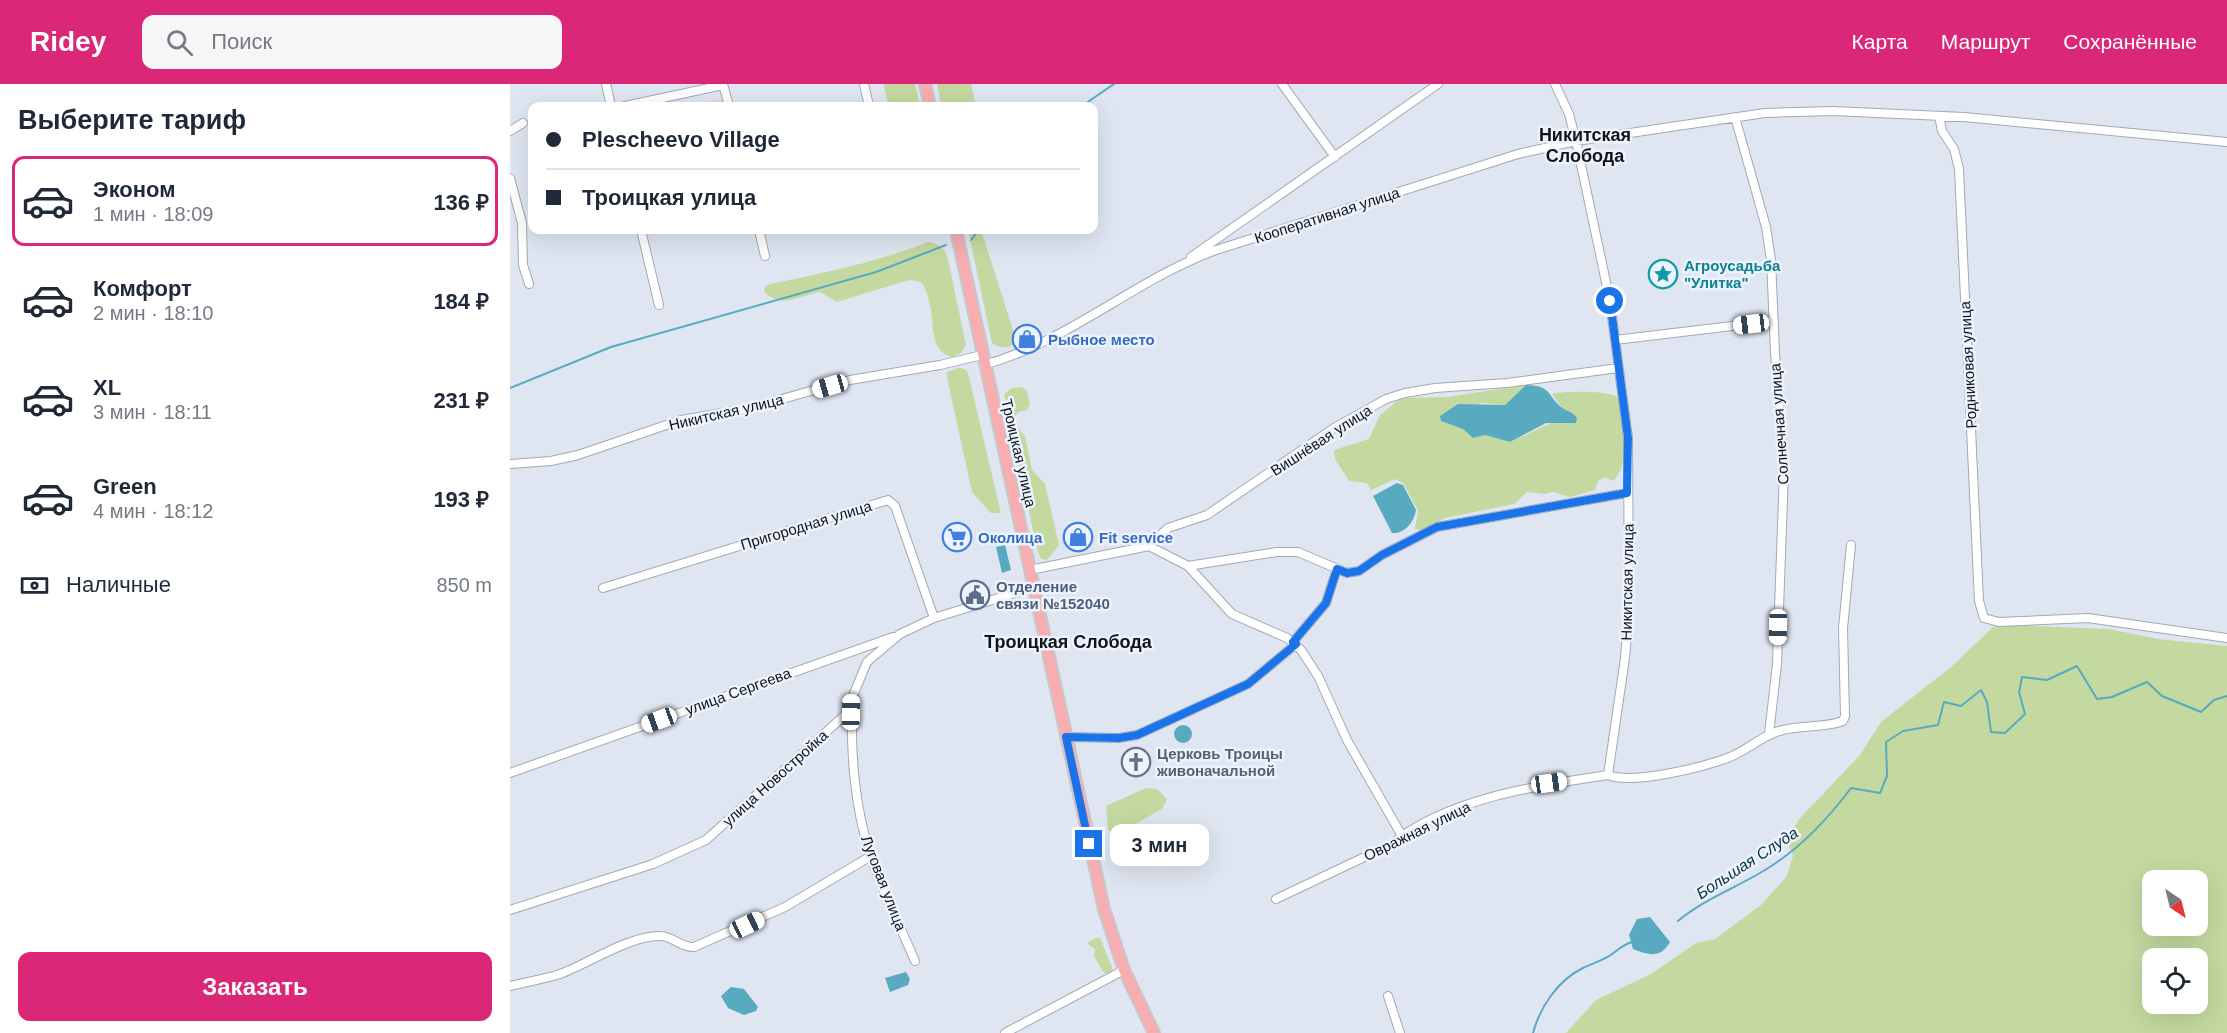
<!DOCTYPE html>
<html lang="ru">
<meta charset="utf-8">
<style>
body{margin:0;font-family:Helvetica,sans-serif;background:#f6f6f7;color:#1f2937;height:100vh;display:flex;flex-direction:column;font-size:22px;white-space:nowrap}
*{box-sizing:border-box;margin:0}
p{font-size:20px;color:#747a83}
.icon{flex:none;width:33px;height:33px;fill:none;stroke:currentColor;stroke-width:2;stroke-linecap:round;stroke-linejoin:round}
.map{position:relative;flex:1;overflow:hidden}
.panel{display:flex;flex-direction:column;background:#fff;width:510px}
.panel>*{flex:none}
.banner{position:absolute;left:18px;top:18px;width:570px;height:132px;border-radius:12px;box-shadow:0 6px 24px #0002;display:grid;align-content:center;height:132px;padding:0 18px;background:#fff}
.needle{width:39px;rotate:145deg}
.buttons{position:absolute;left:1632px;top:786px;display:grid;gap:12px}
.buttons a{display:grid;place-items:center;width:66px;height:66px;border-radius:12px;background:#fff;box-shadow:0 6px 24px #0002;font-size:30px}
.end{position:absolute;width:27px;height:27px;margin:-14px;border:8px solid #1a73e8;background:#fff;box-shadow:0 0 0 3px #fff}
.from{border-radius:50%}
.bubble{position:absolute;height:42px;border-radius:12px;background:#fff;box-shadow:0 6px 24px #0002;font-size:20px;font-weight:700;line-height:42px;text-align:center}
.car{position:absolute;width:18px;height:36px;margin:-18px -9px;border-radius:8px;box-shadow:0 0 4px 2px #0007;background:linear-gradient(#fff 24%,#345 0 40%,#fff 0 76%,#345 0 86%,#fff 0)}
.banner b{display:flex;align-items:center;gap:21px;height:57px;font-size:22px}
.banner b+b{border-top:2px solid #e0e1e3}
.banner i{width:15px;height:15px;background:#1f2937}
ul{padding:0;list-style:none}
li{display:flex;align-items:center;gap:18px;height:90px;margin:0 12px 9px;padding:0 6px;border:3px solid transparent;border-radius:12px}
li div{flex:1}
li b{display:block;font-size:22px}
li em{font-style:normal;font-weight:700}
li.selected{border-color:#db2777}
li>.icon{width:54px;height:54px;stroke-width:1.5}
h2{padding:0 18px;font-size:27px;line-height:72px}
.pay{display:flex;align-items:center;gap:15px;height:66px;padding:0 18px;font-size:22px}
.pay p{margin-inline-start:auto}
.cta{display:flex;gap:12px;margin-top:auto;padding:12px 18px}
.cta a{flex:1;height:69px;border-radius:12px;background:#db2777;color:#fff;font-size:24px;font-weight:700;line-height:69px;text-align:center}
header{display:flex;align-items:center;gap:36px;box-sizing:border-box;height:84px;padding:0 30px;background:#db2777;color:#fff}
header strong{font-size:28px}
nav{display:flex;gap:33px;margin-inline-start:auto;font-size:21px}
.search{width:420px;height:54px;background:#f6f6f7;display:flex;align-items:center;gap:15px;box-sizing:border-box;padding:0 21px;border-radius:12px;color:#747a83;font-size:22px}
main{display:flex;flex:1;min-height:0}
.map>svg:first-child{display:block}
.commercial{fill:#edd4db}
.green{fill:#c4d9a0;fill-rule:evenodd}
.water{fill:#58aac0}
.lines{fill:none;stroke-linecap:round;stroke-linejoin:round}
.stream{stroke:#58aac0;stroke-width:2}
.minor-casing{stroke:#a2a9b3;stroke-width:10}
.major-casing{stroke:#c6c7c8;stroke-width:14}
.minor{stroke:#fff;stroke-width:8}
.major{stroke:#f8adb0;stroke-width:10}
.route{stroke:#1a73e8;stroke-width:8}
.labels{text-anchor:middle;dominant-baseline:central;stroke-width:5;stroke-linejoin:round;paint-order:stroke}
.street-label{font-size:15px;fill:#121518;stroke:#ecf3fe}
.culture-label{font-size:15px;font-weight:bold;fill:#0d838f;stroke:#ecf3fe;text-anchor:start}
.shop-label{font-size:15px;font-weight:bold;fill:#366cbe;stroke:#ecf3fe;text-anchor:start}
.service-label{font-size:15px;font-weight:bold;fill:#4e5e75;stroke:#ecf3fe;text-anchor:start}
.worship-label{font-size:15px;font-weight:bold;fill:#5b616d;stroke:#ecf3fe;text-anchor:start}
.water-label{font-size:16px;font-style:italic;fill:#0a333c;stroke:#ecf3fe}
.quarter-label{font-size:18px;font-weight:bold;fill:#121518;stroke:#ecf3fe}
</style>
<header>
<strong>Ridey</strong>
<div class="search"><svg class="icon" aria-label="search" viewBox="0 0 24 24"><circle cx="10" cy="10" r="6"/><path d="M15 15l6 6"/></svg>Поиск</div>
<nav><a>Карта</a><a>Маршрут</a><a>Сохранённые</a></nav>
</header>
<main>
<section class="panel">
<h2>Выберите тариф</h2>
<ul>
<li class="selected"><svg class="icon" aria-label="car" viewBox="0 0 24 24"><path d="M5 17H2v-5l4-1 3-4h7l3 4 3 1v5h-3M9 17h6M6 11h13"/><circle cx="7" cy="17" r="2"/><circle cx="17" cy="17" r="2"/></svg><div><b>Эконом</b><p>1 мин · 18:09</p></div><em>136 ₽</em></li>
<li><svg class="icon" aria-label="car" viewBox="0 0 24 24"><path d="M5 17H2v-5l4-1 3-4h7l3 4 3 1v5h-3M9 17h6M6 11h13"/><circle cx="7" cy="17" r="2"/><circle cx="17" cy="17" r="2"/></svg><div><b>Комфорт</b><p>2 мин · 18:10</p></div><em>184 ₽</em></li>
<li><svg class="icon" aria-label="car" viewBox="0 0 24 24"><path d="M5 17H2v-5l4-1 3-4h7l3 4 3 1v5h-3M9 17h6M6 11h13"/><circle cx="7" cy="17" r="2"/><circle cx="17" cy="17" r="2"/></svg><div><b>XL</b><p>3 мин · 18:11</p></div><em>231 ₽</em></li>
<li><svg class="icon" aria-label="car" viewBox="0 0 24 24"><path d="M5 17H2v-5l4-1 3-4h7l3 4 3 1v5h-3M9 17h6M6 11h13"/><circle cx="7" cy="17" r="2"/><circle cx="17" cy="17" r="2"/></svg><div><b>Green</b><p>4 мин · 18:12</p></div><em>193 ₽</em></li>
</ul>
<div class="pay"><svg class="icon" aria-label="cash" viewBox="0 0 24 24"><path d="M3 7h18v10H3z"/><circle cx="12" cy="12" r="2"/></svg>Наличные<p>850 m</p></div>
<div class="cta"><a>Заказать</a></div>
</section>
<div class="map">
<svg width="1717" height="949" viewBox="0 0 1717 949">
<rect width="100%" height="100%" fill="#dfe6f1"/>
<path class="commercial" d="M212,14L214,22H179V21Z"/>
<path class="green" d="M374,0H405L410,22H378Z
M427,0H461L466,22H431Z
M458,146H475L472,149L507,258C498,265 492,265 482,259Z
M418,158C430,160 435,164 438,175L456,261L451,269L442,273C413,266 430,224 411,198L402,196L392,198L327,218L310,208C289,212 272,225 254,208L255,203L260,200C314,189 367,178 418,158Z
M448,284L455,285L458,289L491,429H481L462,408L437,294V288Z
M1016,301L995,321L970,319L953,345L963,354L975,351L1000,358L1041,339L1052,324L1042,310C1056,307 1101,306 1110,315C1112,341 1122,377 1103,397L1095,393L1088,397L1085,406L1060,413L1043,408L1035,410L1017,408L1004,420L935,434L912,446L905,445L908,427L893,399L885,395L861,406L857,399L839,397L825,375L824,366L859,355L870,331L891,314L937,313Z
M512,303L517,307L520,320L517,326L508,328L503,337L515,352L522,386L535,400L549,461L537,476L531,475L527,465L494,310L502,304Z
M1498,541L1599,545L1648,555L1717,562V949H1056L1086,916L1141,890L1186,859L1205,855L1251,821L1277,792L1283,772L1276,754L1291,733L1350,671L1371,638L1441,583L1483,543ZM1642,796H1688V842H1642ZM1642,874H1688V920H1642Z
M636,704L647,705L657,715L652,725L606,751L598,746L596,722Z
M586,854H590L602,883L601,889H594L584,872L585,865L577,859Z"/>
<path class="water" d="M1016,301C1042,302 1036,310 1051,323C1057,328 1062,327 1067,334L1066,339H1036L1000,358L975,351L963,354L953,345L931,337L930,332L948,320L995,321Z
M887,399L893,401L906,426C904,438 895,450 882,449L863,412Z
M495,461L501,486L492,489L486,463Z
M664 650a9 9 0 1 1 18 0a9 9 0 1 1-18 0Z
M1140,833L1160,858C1150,875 1139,871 1123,865L1119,851L1127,835Z
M396,888L400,895L398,901L380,908L375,894Z
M221,903L234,905L248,923L246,927L234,931L218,924L211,912Z"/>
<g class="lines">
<path class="stream" d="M572,22L604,0
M461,156L469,146
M0,304L101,263L366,188L436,161
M1168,837C1194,815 1226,804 1255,786C1290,765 1317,736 1341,704L1370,709L1377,692L1376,658L1393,647L1428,641L1434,618L1451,622L1471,606L1477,618L1481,648L1495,649L1515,630L1509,608L1512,593L1537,596L1567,582L1587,615L1602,613L1637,598L1652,612L1691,628L1704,616L1717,612
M1023,949C1030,923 1048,896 1073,884C1081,880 1091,877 1099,872C1107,867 1112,861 1122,858"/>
<g class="minor-casing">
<path id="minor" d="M96,0L101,22
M213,0L219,22
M354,0L359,22
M772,0L825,73
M1045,0L1059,30L1066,57L1100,217L1118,354L1119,526L1115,574L1098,691
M115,22L213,1
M1429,32L1432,47L1444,65L1449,85L1469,517L1474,534L1489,538L1578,534L1717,554
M1225,33L1256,143L1261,176L1265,268L1274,387L1267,580L1259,650
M0,47L13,39
M0,94L12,139L13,181L19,200
M131,146L149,221
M249,146L255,172
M681,173L928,0
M1105,256L1264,237
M474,281C559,257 622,198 703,167L1008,70L1066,57L1255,29L1323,27L1454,33L1717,58
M0,380L41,377L68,371L171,336L236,325L340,296L430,281L472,271
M639,462L658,444L697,431L824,344L876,315L895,309L925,304L997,299L1108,284
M678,482L767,468H788L837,489L849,487L872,471L927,443L1117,409
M520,486L639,462L678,482L722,530L777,554L791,566L808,592L837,656L892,752
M93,504L378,416L385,422L424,534
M783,558L816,519L827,485
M342,619C341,671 344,720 360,770C372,806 390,842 405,877
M556,653L609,654L627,651L738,600L786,560
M0,689L383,553
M766,815L882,760C937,714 1030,701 1098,691C1123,701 1194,683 1220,673C1239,665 1254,650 1273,646C1292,641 1315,644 1333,637L1335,632L1333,544L1341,461
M0,826L143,780L196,756L335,631L357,578L390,550L424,534L524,503
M0,902C16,898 34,895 50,890C77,880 121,851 150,852C163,852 171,864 184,863L275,823L361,772
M878,912L890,949
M495,949L614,886"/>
</g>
<g class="major-casing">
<path id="major" d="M415,0L420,22
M446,146L594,825L614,886L644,949"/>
</g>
<use href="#minor" class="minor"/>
<use href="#major" class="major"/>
</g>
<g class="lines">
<path class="route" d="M579,760L556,653L609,654L627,651L738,600L786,560L783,558L816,519L827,485L837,489L849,487L872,471L927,443L1117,409L1118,354L1100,217"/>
</g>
<defs>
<g id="sight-ring" transform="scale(1.5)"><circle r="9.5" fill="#ecf3fe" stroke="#0f9aa8" stroke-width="1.5"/><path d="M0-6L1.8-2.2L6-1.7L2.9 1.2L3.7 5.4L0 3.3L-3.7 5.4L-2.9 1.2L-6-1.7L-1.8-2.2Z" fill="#0f9aa8"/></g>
<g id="shop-ring" transform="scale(1.5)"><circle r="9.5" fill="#ecf3fe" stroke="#3f7fe0" stroke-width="1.5"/><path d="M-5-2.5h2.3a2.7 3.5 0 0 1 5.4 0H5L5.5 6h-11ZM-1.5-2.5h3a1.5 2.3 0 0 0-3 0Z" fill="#3f7fe0"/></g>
<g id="supermarket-ring" transform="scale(1.5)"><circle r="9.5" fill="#ecf3fe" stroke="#3f7fe0" stroke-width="1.5"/><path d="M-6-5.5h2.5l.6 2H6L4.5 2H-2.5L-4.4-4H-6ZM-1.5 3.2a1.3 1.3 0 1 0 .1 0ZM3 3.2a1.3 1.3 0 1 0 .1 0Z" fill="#3f7fe0"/></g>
<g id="civic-ring" transform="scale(1.5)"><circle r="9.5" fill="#ecf3fe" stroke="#5c6f8a" stroke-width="1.5"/><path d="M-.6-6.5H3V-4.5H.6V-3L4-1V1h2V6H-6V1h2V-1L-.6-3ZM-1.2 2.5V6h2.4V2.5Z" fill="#5c6f8a"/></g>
<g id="church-ring" transform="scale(1.5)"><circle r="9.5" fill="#ecf3fe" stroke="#6b7280" stroke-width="1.5"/><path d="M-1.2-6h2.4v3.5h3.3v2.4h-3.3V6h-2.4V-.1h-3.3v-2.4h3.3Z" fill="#6b7280"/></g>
</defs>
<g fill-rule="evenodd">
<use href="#sight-ring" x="1153" y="190"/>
<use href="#shop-ring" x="517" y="255"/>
<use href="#supermarket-ring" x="447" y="453"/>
<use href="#shop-ring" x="568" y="453"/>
<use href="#civic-ring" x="465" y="511"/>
<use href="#church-ring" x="626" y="678"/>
</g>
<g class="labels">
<g class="street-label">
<text transform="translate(817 131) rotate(-18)">Кооперативная улица</text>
<text transform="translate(1458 281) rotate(-93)">Родниковая улица</text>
<text transform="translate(216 328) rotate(-13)">Никитская улица</text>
<text transform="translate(1269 340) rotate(-94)">Солнечная улица</text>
<text transform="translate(811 356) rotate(-33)">Вишнёвая улица</text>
<text transform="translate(509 369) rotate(77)">Троицкая улица</text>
<text transform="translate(296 441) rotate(-17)">Пригородная улица</text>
<text transform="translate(1117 498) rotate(-89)">Никитская улица</text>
<text transform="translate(228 607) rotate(-20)">улица Сергеева</text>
<text transform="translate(265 694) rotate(-42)">улица Новостройка</text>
<text transform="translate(907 747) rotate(-26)">Овражная улица</text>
<text transform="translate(374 799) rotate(69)">Луговая улица</text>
</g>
<g class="culture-label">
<text x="1174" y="181">Агроусадьба<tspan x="1174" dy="17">"Улитка"</tspan></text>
</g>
<g class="shop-label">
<text x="538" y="255">Рыбное место</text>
<text x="468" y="453">Околица</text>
<text x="589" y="453">Fit service</text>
</g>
<g class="service-label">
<text x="486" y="502">Отделение<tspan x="486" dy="17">связи №152040</tspan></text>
</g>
<g class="worship-label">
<text x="647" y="669">Церковь Троицы<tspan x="647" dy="17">живоначальной</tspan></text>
</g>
<g class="water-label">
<text transform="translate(1237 779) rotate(-33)">Большая Слуда</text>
</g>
<g class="quarter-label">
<text x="1075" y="51">Никитская<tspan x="1075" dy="21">Слобода</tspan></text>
<text x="558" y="558">Троицкая Слобода</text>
</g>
</g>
</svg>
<div class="buttons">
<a><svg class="needle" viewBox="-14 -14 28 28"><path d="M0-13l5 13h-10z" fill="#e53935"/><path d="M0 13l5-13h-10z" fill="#747a83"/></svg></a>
<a><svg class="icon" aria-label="locate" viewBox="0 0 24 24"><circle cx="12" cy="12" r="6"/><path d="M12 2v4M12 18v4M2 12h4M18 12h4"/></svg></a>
</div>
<i class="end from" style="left:1100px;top:217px"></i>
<i class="end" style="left:579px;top:760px"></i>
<div class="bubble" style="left:600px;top:740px;width:99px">3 мин</div>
<i class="car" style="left:1241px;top:240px;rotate:263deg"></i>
<i class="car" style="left:320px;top:302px;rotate:254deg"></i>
<i class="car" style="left:1268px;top:543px;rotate:181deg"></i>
<i class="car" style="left:341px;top:628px;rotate:1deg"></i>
<i class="car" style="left:149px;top:636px;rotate:250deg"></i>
<i class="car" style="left:1039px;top:699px;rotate:82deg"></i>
<i class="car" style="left:237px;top:841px;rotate:65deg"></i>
<div class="banner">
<b><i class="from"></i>Plescheevo Village</b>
<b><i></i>Троицкая улица</b>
</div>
</div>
</main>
